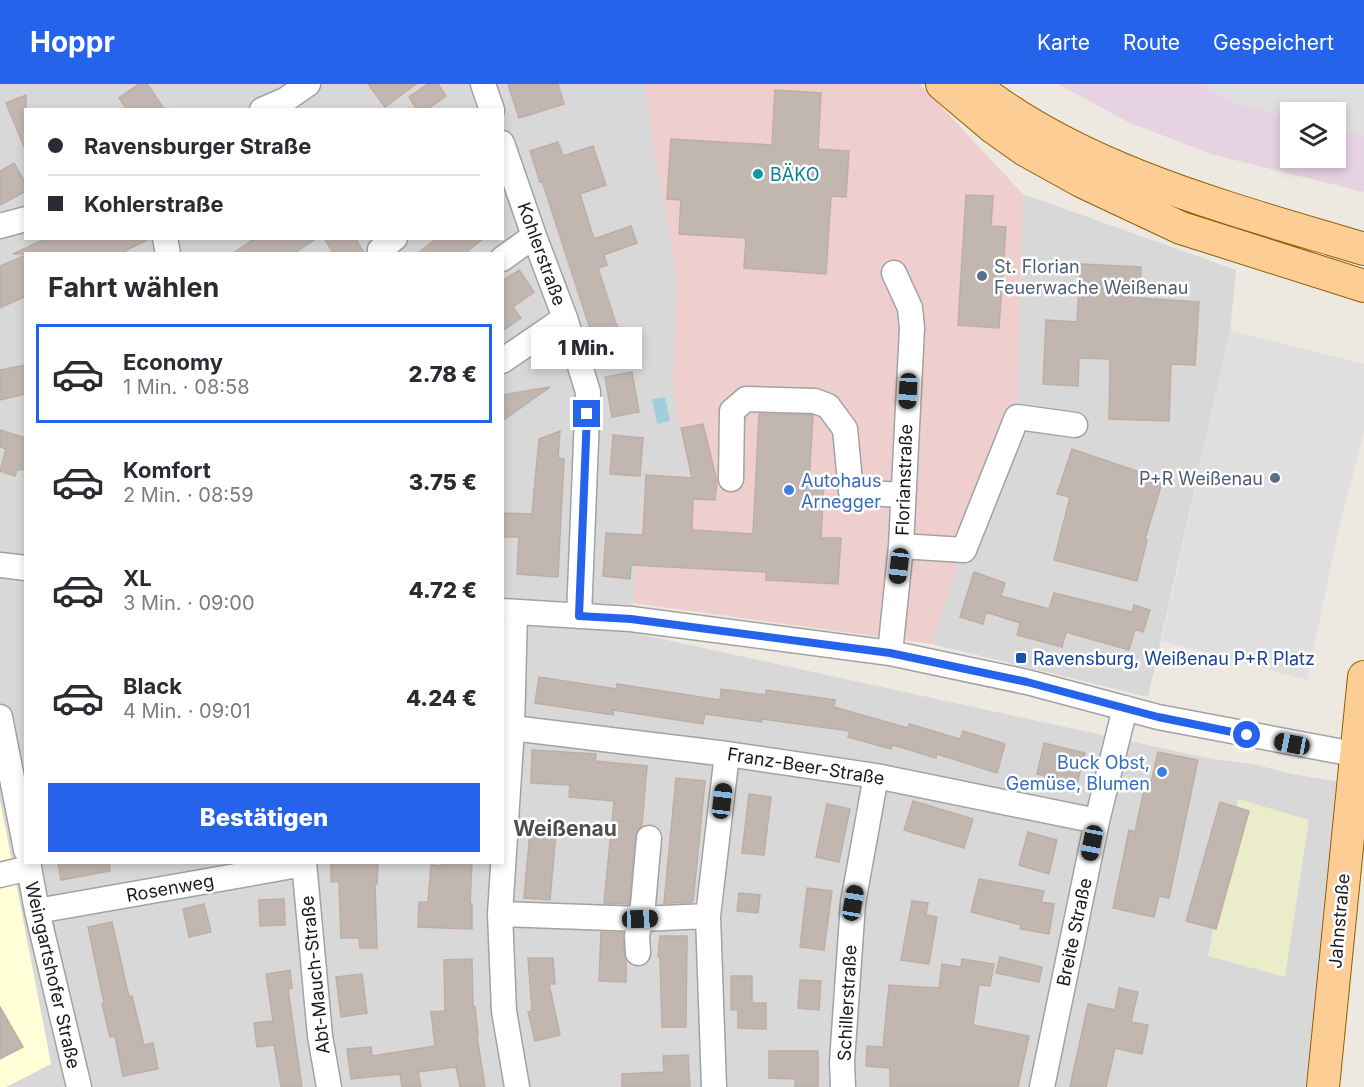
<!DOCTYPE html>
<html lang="de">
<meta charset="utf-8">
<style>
body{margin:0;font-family:Inter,sans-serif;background:#f7f7f7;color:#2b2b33;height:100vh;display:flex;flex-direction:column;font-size:22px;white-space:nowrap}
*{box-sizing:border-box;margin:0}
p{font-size:20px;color:#7c7c81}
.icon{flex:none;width:33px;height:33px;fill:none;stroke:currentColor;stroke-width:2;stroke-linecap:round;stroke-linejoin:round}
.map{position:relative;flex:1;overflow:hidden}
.drawer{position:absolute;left:24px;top:168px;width:480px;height:612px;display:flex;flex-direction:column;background:#fff;border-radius:0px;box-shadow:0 3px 9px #0003}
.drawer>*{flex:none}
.banner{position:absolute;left:24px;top:24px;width:480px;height:132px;border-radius:0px;box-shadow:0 3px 9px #0003;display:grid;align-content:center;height:132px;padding:0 24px;background:#fff}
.fabs{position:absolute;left:1280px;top:18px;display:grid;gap:12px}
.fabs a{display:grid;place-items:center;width:66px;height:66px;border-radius:0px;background:#fff;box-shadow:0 3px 9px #0003;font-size:30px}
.end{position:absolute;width:27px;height:27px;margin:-14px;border:8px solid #2563eb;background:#fff;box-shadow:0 0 0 3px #fff}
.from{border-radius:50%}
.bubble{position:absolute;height:42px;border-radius:0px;background:#fff;box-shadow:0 3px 9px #0003;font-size:20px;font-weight:800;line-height:42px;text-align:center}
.car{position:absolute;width:18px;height:36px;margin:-18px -9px;border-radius:8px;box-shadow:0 0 4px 2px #0007;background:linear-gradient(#222 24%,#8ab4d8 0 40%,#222 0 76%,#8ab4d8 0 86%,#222 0)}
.banner b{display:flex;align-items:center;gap:21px;height:57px;font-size:22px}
.banner b+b{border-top:2px solid #e1e1e2}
.banner i{width:15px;height:15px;background:#2b2b33}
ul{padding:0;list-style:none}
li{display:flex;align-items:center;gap:18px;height:99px;margin:0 12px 9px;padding:0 12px;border:3px solid transparent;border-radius:0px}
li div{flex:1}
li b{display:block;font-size:22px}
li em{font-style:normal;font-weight:800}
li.on{border-color:#2563eb}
li>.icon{width:54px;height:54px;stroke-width:1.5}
h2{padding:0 24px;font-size:27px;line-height:72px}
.cta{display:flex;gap:12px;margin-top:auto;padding:12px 24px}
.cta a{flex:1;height:69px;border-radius:0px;background:#2563eb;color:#fff;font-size:24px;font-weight:800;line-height:69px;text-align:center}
header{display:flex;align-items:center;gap:36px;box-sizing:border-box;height:84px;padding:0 30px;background:#2563eb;color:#fff}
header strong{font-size:28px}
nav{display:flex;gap:33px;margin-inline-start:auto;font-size:21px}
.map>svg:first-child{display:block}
.residential{fill:#d9d8d8;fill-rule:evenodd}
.commercial{fill:#eecfce}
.industrial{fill:#e6d2e2;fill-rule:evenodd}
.education{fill:#fffed7}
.farmland{fill:#eaecca}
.parking{fill:#dfdfdf}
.water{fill:#a0cfdb}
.building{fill:#c1b7b0;stroke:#beaea3;stroke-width:1.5}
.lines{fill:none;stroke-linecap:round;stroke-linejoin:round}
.minor-casing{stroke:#a2a2a2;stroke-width:27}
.major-casing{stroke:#925f00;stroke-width:34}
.minor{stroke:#fff;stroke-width:24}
.major{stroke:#fcce96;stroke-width:32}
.route{stroke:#2563eb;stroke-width:8}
.culture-dot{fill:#0f9aa8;stroke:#fff;stroke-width:2}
.service-dot{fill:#5c6f8a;stroke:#fff;stroke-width:2}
.shop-dot{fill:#3f7fe0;stroke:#fff;stroke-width:2}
.transit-dot{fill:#1a4fb4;stroke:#fff;stroke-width:2}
.labels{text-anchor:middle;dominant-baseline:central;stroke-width:5;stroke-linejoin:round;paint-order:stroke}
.culture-label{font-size:18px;fill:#0d838f;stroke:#fff;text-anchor:start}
.street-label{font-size:18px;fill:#1b1b1b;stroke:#fff}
.service-label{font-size:18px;fill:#4e5e75;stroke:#fff;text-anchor:start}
.shop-label{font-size:18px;fill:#366cbe;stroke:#fff;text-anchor:start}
.transit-label{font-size:18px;fill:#164399;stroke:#fff;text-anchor:start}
.quarter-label{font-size:21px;font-weight:bold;fill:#4e4e4e;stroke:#fff}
</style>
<header>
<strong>Hoppr</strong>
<nav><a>Karte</a><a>Route</a><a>Gespeichert</a></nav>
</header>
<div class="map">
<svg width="1364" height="1003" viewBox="0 0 1364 1003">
<rect width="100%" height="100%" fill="#ede8e0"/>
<path class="residential" d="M0,0H645V11L677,194L673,296L679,343L697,415L643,413L630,548L1212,675L1253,680L1292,690L1340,698L1316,905L1312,1003H6L51,979L0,717ZM26,26H502V154H26ZM26,170H502V778H26Z
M1023,110L1236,186L1230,247L1148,613L932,560L964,466L1017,333Z"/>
<path class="commercial" d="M645,0H920L1023,110L1017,333L964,466L932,560L633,519L643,412L697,414L679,343L673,296L677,194L645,11Z"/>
<path class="industrial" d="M1058,0H1364V108L1211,70L1128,38ZM1290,28H1335V74H1290Z"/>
<path class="education" d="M0,717L51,980L6,1003H0Z"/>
<path class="farmland" d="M1238,715L1309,736L1285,893L1208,872Z"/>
<path class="parking" d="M1198,0H1364V52L1335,45V28H1290V33L1236,20Z
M1230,247L1364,280V348L1340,439L1307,596L1162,557Z"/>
<path class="water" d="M665,313L670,337L657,340L652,315Z"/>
<path class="building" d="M139,0H147L165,26H127L119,14Z
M368,0H416L385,23Z
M428,0H438L446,12L426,26H417L409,13Z
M508,0H558L564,20L519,34Z
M775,6L821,9L818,65L849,67L846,113L831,112L826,190L744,184L746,154L679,150L681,116L667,115L671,55L772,61Z
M26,11V65H25L6,19Z
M558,58L563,72L593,62L606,101L580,110L594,155L631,142L637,159L604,171L607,181L598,184L621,255L596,263L542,97L540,98L530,67Z
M14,79L26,100V107L0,121V87Z
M966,111L993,112L991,142L1006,143L999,244L958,241Z
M47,154H151L119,170H13Z
M255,154H317L293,170H232Z
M324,154H355L365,170H334Z
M437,154H484L464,170H417Z
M26,171V212L0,224V182Z
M1080,180L1141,183L1140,214L1199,218L1195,281L1171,280L1169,337L1109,335L1110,275L1079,274L1078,302L1043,300L1046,236L1077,238Z
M519,186L534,208L513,223L521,234L502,247V197Z
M26,281V310L0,316V286Z
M632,288L639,328L612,333L605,293Z
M550,303L502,337V311Z
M759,330L813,331L809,398L824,399L821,454H841L838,500L766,496V488L631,481L630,495L603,492L606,449L643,451L646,391L692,394L681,344L703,340L717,397L715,416L693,415L692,446L753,450Z
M0,346L26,354V385L17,386L15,392L0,387L6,365L0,363Z
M560,347L558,374L564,375L558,493L517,490L519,453H502V429L532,430L539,355Z
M613,351L643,354L640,392L610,390Z
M1072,365L1163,396L1145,455L1147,456L1137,497L1054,476L1070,413L1057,410Z
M974,488L1005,499L1001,512L1049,525L1054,509L1132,528L1134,521L1150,526L1143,548L1135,545L1129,566L1066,548L1062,563L1017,551L1020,539L986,528L983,540L960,533Z
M539,593L617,605V600L720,616L721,605L766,611V606L835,616L834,623L908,644L909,640L960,655L963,647L1005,660L997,689L937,670L936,674L893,661L891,665L848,653L850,647L762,635V638L705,630L703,640L613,626V631L535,619Z
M1044,659L1085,669L1077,700L1037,690Z
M532,666L596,670L595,677L647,682L642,741L635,753L629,820L604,819L614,717L569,713L570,701L531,699Z
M1158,668L1198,676L1169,814L1159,812L1154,833L1113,824L1129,746L1135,748L1145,702L1150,703Z
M676,694L705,697L693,818L669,819H664Z
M749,710L771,713L764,771L742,769Z
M913,717L973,735L964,764L904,746Z
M1220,718L1249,727L1216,845L1186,837Z
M827,720L850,725L839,778L816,773Z
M530,747L556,749L550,816L524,814Z
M1028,748L1057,756L1049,790L1019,781Z
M58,778H109L110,787L61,796Z
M331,778H378L377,800H375L377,864H360L359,854H341L339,798H331Z
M442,778H472L470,819L472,820V845L418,843L419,818H428L431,781L442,782Z
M979,795L1044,807L1041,818L1054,820L1049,850L1020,845L1021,841L971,828Z
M807,804L832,807L824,866L800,863Z
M739,809L760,811L758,829L737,827Z
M284,815L285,841L260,842L259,816Z
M912,817L928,819L926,831L937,833L929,880L901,876Z
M204,820L211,848L189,853L183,825Z
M112,838L129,913L132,912L144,961L153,959L158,985L123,992L115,952L110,953L102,920L104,919L88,843Z
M601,848L623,849L624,870L626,877V898L599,897Z
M660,852H687L686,943H662L660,873H658Z
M1000,873L1042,883L1039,898L996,889Z
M528,874H553L555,900H549L560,951L535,957L528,928L532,927Z
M472,875L473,924L475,923L478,951L477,952L485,1003H460L456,983L418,988L421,1003H402L400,990L351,995L347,965L371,963L372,972L435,962L431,928L445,927L444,876Z
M962,875L994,880L990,902L979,901L973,941L1029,952L1018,1003H890V984L866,982L867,962L883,963L889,901L939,904L942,880L961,883Z
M290,886L292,904L288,905L302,1003H281L274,961L257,963L254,939L273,937L266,890Z
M362,890L367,929L341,933L336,893Z
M731,892H752V919H766V945L738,944V926H731Z
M800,896L821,897L819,926L798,924Z
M1119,904L1138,908L1131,938L1148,941L1142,970L1115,964L1106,1003H1070L1088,920L1115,926Z
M0,923L23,963L0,975Z
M769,967H818V1003H795V995L769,994Z
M688,971L690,1003H622V990L664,988L663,972Z"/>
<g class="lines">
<g class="minor-casing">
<path id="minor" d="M483,0L492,26
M262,26L285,16L308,0
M502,59L534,152L565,234L588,308L579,532
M0,142L26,135
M165,154L168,170
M381,170L380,166L395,154
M502,175L534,152
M502,277L565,234
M731,395L732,327L746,315L815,317L828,322L845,345L851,408L903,411
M901,462L964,466L1017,333L1075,341
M0,481L26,484
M502,527L631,535L890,569L1027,598L1158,633L1364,672
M515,528L512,644L500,830L504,927L517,1003
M890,569L901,462L912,244L910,224L894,189
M0,633L26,766
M512,644L727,670L876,692L1097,737
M28,778L37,827L79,1003
M304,778L320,952L329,1003
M0,791L29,784
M37,827L304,780
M500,830L640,835L708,832
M638,869L637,852L643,821L649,754
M714,1003L708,832L727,670
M843,1003L842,978L853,819L876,692
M1042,1003L1097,737L1125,624"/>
</g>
<g class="major-casing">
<path id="major" d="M942,0L994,44L1025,66L1081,97L1181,144L1364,202
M973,0C1080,87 1235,126 1364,165
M1323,1003L1364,593"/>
</g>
<use href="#minor" class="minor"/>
<use href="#major" class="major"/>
</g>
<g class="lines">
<path class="route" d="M587,330L579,532L631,535L890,569L1027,598L1158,633L1247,651"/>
</g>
<circle class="culture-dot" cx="758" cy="90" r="6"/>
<g class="service-dot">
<circle cx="982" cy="192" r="6"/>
<circle cx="1275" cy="394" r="6"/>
</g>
<g class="shop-dot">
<circle cx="789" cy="406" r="6"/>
<circle cx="1162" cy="688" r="6"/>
</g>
<rect class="transit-dot" x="1015" y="568" width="12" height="12" rx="3"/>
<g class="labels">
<g class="culture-label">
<text x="770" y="90">BÄKO</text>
</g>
<g class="street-label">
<text transform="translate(542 170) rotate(70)">Kohlerstraße</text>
<text transform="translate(904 396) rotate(-88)">Florianstraße</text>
<text transform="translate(806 682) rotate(9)">Franz-Beer-Straße</text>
<text transform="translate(170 804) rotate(-10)">Rosenweg</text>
<text transform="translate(1339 837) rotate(-85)">Jahnstraße</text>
<text transform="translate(1074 848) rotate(-78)">Breite Straße</text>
<text transform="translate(53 891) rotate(77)">Weingartshofer Straße</text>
<text transform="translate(315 891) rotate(-96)">Abt-Mauch-Straße</text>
<text transform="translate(847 919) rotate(-87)">Schillerstraße</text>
</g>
<g class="service-label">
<text x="994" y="182">St. Florian<tspan x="994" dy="21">Feuerwache Weißenau</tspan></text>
<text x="1263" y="394" text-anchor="end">P+R Weißenau</text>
</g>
<g class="shop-label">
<text x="801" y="396">Autohaus<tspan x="801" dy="21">Arnegger</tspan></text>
<text x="1150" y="678" text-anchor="end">Buck Obst,<tspan x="1150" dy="21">Gemüse, Blumen</tspan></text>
</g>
<g class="transit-label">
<text x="1033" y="574">Ravensburg, Weißenau P+R Platz</text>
</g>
<g class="quarter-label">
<text x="565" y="744">Weißenau</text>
</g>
</g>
</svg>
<div class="fabs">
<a><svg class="icon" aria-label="layers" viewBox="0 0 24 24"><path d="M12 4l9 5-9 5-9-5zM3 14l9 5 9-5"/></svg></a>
</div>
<i class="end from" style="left:1247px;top:651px"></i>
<i class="end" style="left:587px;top:330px"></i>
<div class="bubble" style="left:531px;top:243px;width:111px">1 Min.</div>
<i class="car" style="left:908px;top:307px;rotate:183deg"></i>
<i class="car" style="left:899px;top:482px;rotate:187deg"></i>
<i class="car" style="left:1292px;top:660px;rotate:281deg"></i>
<i class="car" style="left:722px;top:717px;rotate:7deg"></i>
<i class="car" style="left:1092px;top:759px;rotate:191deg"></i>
<i class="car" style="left:853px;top:819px;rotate:10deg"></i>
<i class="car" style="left:640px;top:835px;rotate:88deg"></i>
<div class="banner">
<b><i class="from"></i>Ravensburger Straße</b>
<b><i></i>Kohlerstraße</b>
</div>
<section class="drawer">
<h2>Fahrt wählen</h2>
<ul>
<li class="on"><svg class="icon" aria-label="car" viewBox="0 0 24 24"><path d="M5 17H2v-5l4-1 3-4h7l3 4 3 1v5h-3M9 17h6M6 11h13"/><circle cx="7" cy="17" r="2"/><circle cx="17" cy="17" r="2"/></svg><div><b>Economy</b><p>1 Min. · 08:58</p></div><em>2.78 €</em></li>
<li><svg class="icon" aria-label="car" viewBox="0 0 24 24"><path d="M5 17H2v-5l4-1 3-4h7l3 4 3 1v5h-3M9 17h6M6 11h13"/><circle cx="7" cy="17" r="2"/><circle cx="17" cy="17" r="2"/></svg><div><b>Komfort</b><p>2 Min. · 08:59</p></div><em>3.75 €</em></li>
<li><svg class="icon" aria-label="car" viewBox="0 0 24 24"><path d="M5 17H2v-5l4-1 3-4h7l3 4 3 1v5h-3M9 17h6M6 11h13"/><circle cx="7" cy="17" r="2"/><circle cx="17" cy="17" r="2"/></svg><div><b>XL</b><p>3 Min. · 09:00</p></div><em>4.72 €</em></li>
<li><svg class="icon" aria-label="car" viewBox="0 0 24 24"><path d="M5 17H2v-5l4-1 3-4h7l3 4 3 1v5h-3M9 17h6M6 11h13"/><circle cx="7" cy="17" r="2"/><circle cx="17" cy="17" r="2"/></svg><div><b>Black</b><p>4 Min. · 09:01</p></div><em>4.24 €</em></li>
</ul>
<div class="cta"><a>Bestätigen</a></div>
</section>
</div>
